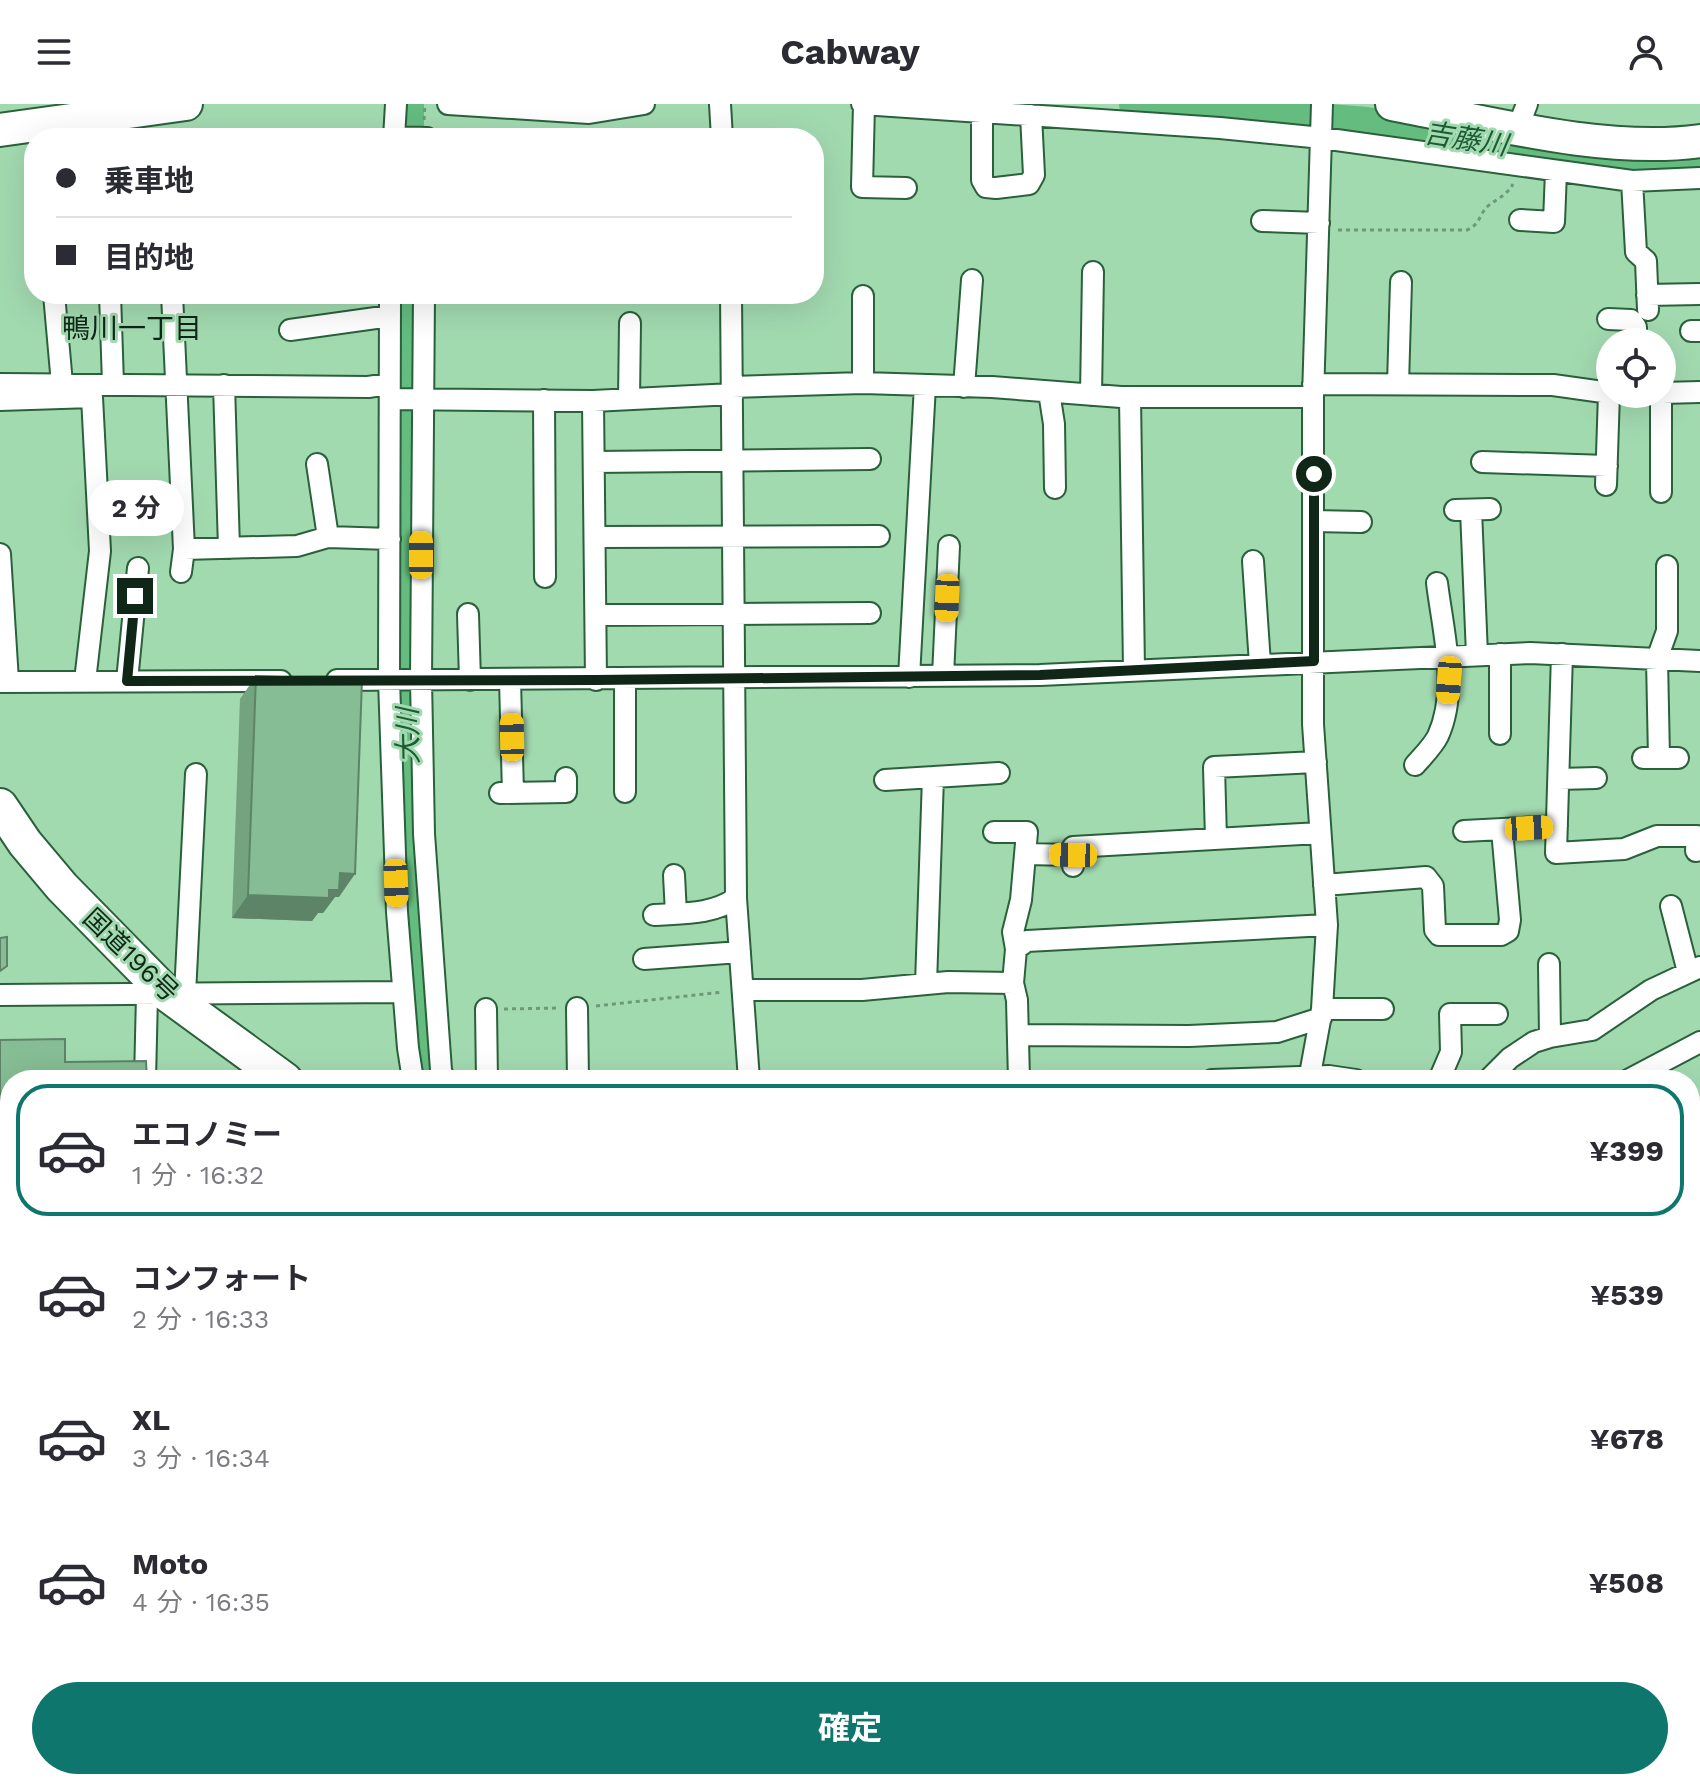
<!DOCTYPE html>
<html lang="ja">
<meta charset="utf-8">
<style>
body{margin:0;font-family:"Work Sans","Noto Sans JP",sans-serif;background:#f2f2f3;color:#2b2b33;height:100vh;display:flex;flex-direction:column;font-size:30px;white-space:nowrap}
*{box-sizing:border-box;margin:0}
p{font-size:26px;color:#7c7c81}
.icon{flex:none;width:44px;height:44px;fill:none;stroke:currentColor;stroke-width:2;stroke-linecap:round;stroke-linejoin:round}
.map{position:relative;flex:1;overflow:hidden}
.sheet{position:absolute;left:0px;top:966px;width:1700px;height:720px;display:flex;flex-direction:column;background:#fff;border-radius:32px 32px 0 0;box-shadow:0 8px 32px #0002}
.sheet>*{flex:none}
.top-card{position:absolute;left:24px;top:24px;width:800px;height:176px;border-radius:32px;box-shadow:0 8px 32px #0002;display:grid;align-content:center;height:176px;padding:0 32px;background:#fff}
.fabs{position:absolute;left:1596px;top:224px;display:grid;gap:16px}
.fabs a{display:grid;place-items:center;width:80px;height:80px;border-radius:50%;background:#fff;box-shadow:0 8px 32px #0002;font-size:40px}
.end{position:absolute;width:36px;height:36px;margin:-18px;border:10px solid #102617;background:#fff;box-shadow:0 0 0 4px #fff}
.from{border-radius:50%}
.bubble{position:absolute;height:56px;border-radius:28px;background:#fff;box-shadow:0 8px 32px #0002;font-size:26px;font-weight:700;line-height:56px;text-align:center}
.car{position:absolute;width:24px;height:48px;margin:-24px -12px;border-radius:10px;box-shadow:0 0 6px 2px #0007;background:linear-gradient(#f5c518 24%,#345 0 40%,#f5c518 0 76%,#345 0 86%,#f5c518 0)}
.top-card b{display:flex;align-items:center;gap:28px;height:76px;font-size:30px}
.top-card b+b{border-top:2px solid #e1e1e2}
.top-card i{width:20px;height:20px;background:#2b2b33}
ul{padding:14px 0 0;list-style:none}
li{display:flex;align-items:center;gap:24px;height:132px;margin:0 16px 12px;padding:0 16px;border:4px solid transparent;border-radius:32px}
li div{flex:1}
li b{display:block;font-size:30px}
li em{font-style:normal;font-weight:700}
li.on{border-color:#0f766e}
li>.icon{width:72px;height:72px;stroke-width:1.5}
.button{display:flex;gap:16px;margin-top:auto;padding:16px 32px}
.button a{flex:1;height:92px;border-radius:48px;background:#0f766e;color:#fff;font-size:32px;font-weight:700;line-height:92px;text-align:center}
header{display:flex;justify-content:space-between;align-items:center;height:104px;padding:0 32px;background:#fff;font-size:36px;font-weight:700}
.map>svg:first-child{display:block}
.water{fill:url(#water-rules)}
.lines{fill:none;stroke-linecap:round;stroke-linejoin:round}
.river{stroke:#64bc7f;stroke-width:32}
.service-casing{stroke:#2a603b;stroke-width:14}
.minor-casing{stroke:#2a603b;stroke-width:24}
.primary-casing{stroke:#2a603b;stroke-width:36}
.trunk-casing{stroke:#2a603b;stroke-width:38}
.path{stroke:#6d9979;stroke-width:3;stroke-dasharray:4 4;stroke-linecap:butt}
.service{stroke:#fff;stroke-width:10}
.minor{stroke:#fff;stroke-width:20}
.primary{stroke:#fff;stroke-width:32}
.trunk{stroke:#fff;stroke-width:34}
.wall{fill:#73a37f}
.shaded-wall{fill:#5e8468}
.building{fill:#86bd94;stroke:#5e8468;stroke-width:2}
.route{stroke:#102617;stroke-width:10}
.labels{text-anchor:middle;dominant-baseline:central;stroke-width:6;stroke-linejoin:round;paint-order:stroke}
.street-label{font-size:26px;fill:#102617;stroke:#a2dab0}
.water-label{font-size:28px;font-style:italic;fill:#1d5b33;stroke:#a2dab0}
.neighbourhood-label{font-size:28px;fill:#102617;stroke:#a2dab0}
</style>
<header><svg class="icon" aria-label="menu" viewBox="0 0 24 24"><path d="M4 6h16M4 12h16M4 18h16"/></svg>Cabway<svg class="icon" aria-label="person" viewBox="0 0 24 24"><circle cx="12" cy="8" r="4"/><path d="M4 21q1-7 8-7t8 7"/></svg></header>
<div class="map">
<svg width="1700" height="1686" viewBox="0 0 1700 1686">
<defs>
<pattern id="water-rules" width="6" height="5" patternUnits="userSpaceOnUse" patternTransform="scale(2)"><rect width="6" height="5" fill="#64bc7f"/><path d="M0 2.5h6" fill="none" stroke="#519967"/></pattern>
</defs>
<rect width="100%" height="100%" fill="#a2dab0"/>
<path class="water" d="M466,1676H985V1686H465Z"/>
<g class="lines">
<path class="river" d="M1135,0L1367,19L1642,62L1700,60
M408,34V0
M407,190L405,324L408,657L414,825L431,976
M1075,1676L1081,1686"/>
<g class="service-casing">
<path id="service" d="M1143,1676L1149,1686
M1154,1676L1161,1686
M1174,1683L1561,1681"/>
</g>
<g class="minor-casing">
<path id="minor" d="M448,0L589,9L644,0
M720,0L722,34
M862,0L1220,24L1322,34L1632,77L1700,74
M864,0L862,83L906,84
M982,8V76L986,83L996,84L1029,80L1034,71L1031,11
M1518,23L1527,0
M394,33L427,34
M394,34L396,0
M1632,77L1636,148L1646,157L1648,206
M1520,116L1554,118L1556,67
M1262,117L1319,119
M54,190L62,280
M110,190L113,280
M172,190L184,445L181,468
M390,190L389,576L397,808L408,944L413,976
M424,190L421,576L424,730L441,966L444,976
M731,190L736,794L749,976
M1647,191L1700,190
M863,192V279
M1608,215L1631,216L1636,223V238
M290,226L390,212
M1691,227H1700
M0,280L368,283L389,280
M1313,280L1553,281L1610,289
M1398,280L1401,178
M224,281L229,444
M732,283L863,279L992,283L1121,293H1313
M964,283L972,176
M1049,288L1054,320L1055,384
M1662,289L1700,288
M1661,290V388
M1091,291L1093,168
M1130,293L1134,566
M390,295L593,297L733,290
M629,295L630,219
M0,296L92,293L100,447L85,577
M544,296L545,473
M593,297L596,576
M594,358L870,355
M1482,358L1607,362
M317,360L328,433
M1606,381L1609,289
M1455,406L1490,405
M1471,406L1477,551
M1314,417L1361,418
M595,433L879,432
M184,445L297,442L328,433L390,435
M0,450L8,577
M1253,457L1260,560
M468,510L470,576
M596,511L870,509
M1562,550L1556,749L1624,745L1657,732H1697L1696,747
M943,572L949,442
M909,573L925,281
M337,576L1040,571L1530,549L1700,557
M510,576L513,689
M127,577L138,464
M0,578L281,577
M1500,630V550
M1643,654H1678
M1659,654L1657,555L1667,527V462
M1415,661C1423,652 1433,642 1438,632C1459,585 1443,528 1437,479
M1559,675L1596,674
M885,676L999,669
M625,688V576
M500,689L566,688V674
M1464,727L1557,722
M994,728H1027L1021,796L1013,828L1016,845L1013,879L1017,896L1019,976
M1216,735L1214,663L1316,658
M1025,750L1073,751
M1073,762V743L1320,729
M674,771L676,810
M1324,781L1426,773L1433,782L1435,826L1439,831H1501L1508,827L1510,816L1502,726
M1671,802L1688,868
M654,811C683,809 712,811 736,794
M1016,845L1027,837L1327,821
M644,855L740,848
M1549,860L1550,933
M926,880L933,673
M744,886H862L948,878L1013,879
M185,890L196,670
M0,891L403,888
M577,904L578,976
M486,905L487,976
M1322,905H1383
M1018,931L1189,932L1277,928L1321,914
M145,976L147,891
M1212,976L1329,972L1356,976
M1309,976L1322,905L1327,821L1313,620V293L1322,0
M1439,976L1451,948L1450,910H1497
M1488,976L1510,954L1534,938L1550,933L1592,926L1651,886L1700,863
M1628,976L1700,938
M5,1063H10
M1690,1130L1700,1138
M0,1208L10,1206
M1690,1212L1700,1219
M1690,1346L1700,1358
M1690,1405L1700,1394
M1690,1441H1700
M0,1505L10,1504
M1690,1606L1693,1607
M1094,1676L1099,1686
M159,1686V1676"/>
</g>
<g class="primary-casing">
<path id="primary" d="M1392,0C1487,18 1604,50 1700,37
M0,26L186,0"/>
</g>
<g class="trunk-casing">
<path id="trunk" d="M0,702L25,739L62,783L167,890L285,976
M1049,1676L1055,1686"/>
</g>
<path class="path" d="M424,16L425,0
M1338,126H1467C1481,120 1479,110 1488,102C1498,94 1507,91 1513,80
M596,902L723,888
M504,905L560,904"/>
<use href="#service" class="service"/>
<use href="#minor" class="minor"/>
<use href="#primary" class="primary"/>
<use href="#trunk" class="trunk"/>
</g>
<path class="wall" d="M256,572L339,793H335L323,809H318L312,817L232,814L240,595Z
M10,1373V1413L6,1378Z
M2,1432L9,1491L0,1494V1435Z"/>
<path class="shaded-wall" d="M340,769L355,770L339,793H335L323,809H318L312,817L232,814L248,791Z
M0,1034H10V1050L0,1053Z
M0,1338H10V1357L0,1358Z
M10,1472V1492L0,1494V1483L7,1473Z"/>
<path class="building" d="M256,572L362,576L355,770L340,769L339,786H329V794L248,791Z
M7,833V862L0,867V834Z
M65,935V958L146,957L147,976H10V1034H0V936Z
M10,1244V1338H0V1245Z
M10,1431V1472L7,1473L2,1432Z"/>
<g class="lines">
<path class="route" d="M135,492L127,577L596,576L1040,571L1314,557V370"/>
</g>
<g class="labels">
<g class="street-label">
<text transform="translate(131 851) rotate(44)">国道196号</text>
</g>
<g class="water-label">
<text transform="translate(1466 35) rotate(9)">吉藤川</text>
<text transform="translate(408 632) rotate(-91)">大川</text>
</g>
<g class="neighbourhood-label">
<text x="132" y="224">鴨川一丁目</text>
</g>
</g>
</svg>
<div class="fabs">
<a><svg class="icon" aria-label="locate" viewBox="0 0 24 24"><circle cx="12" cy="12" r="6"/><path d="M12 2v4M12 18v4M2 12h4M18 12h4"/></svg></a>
</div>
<i class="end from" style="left:1314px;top:370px"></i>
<i class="end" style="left:135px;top:492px"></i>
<div class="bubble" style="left:88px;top:376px;width:96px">2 分</div>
<i class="car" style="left:421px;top:451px;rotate:0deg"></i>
<i class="car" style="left:947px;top:494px;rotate:182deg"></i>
<i class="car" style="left:1449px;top:576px;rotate:184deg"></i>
<i class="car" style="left:512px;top:633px;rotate:359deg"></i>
<i class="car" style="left:1529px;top:724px;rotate:87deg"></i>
<i class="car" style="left:1073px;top:751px;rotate:271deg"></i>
<i class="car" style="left:396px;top:779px;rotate:178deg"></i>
<div class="top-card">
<b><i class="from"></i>乗車地</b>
<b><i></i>目的地</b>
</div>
<section class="sheet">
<ul>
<li class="on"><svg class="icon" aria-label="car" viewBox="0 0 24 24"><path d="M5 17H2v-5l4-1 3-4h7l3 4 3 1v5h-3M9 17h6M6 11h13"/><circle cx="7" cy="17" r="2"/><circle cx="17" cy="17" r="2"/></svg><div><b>エコノミー</b><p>1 分 · 16:32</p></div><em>¥399</em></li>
<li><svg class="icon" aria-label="car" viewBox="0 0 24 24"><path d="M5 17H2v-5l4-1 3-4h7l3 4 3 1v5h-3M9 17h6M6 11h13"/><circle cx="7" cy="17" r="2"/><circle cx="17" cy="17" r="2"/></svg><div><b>コンフォート</b><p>2 分 · 16:33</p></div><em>¥539</em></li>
<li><svg class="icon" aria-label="car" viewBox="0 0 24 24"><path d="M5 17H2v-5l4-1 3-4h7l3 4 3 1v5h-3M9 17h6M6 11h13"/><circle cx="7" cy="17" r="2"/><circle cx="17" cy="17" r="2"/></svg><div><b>XL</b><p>3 分 · 16:34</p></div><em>¥678</em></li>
<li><svg class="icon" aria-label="car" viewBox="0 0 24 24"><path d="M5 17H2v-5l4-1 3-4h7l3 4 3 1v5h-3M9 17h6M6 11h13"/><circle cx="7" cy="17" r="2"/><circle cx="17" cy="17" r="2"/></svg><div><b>Moto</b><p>4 分 · 16:35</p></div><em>¥508</em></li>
</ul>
<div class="button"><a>確定</a></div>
</section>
</div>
